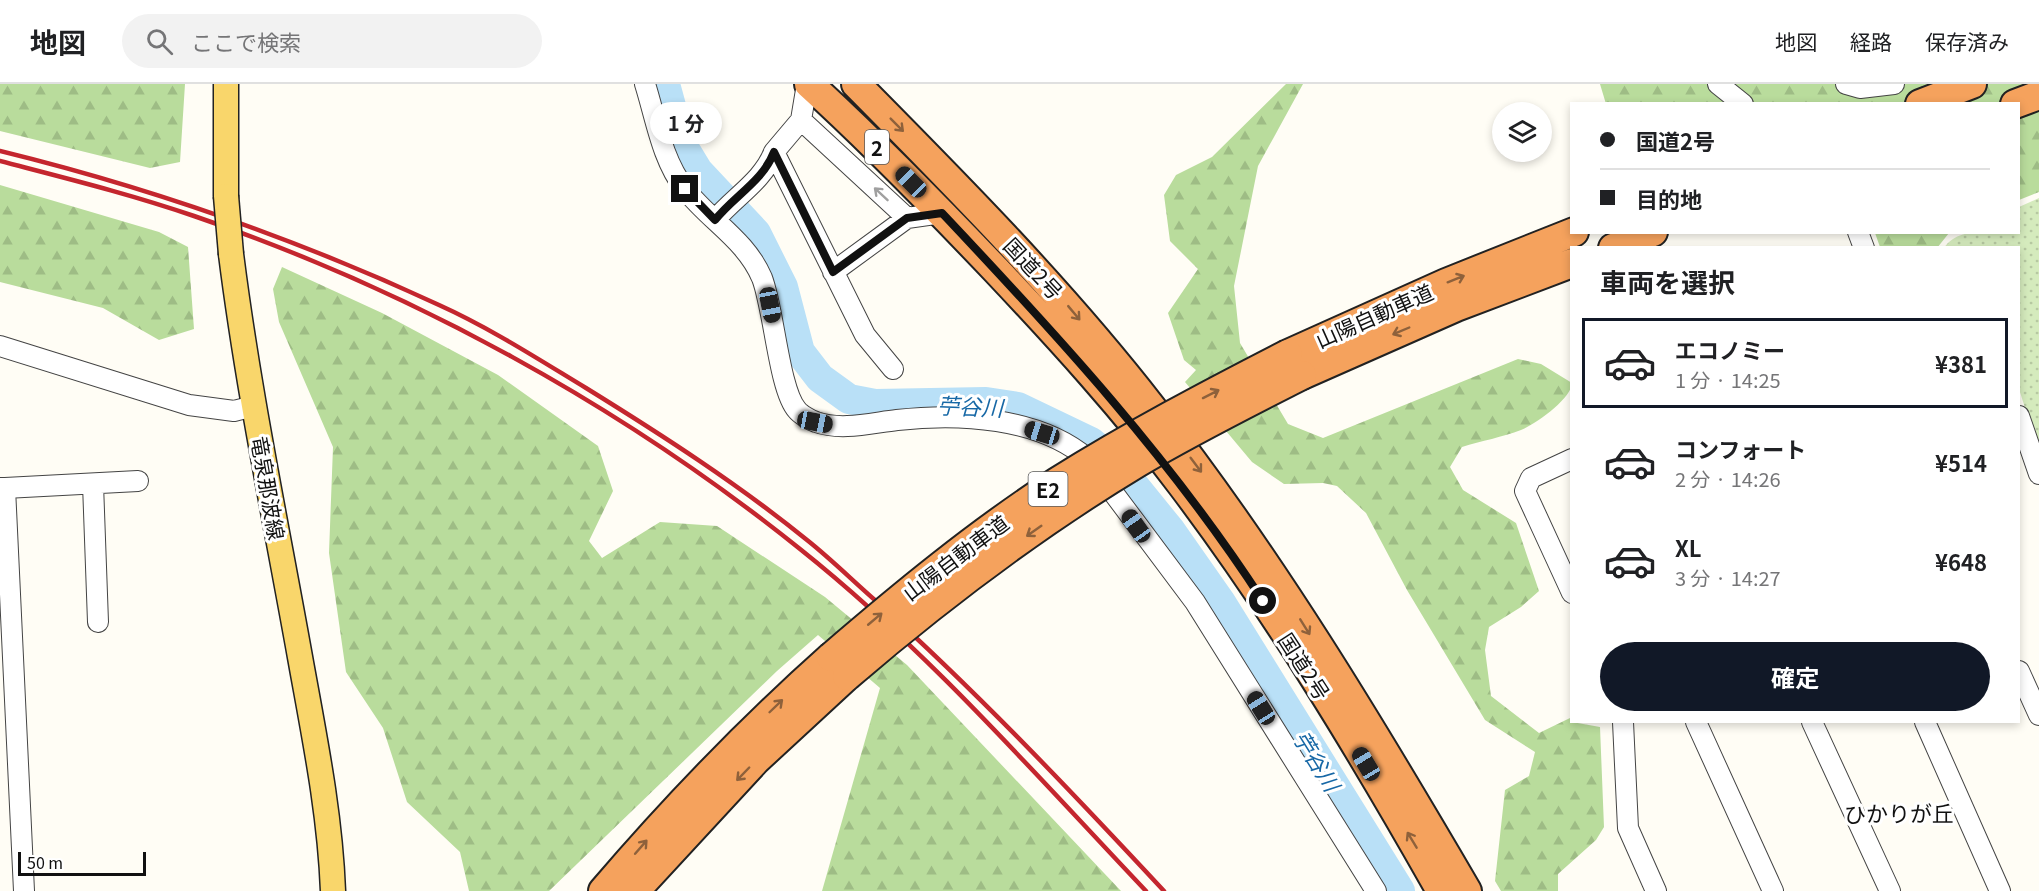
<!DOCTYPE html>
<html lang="ja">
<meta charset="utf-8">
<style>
body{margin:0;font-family:Georgia,"Noto Sans JP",serif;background:#f2f2f2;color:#202124;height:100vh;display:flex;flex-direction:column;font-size:22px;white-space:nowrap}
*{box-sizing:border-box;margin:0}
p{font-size:20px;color:#757577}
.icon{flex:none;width:33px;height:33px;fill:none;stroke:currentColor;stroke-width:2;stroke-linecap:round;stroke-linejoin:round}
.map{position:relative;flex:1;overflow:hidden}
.details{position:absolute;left:1570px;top:162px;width:450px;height:477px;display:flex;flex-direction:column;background:#fff;border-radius:0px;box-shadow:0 3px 9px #0003}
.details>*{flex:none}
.hud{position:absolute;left:1570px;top:18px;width:450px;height:132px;border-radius:0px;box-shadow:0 3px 9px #0003;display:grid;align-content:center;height:132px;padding:0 30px;background:#fff}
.buttons{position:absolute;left:1492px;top:18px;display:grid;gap:12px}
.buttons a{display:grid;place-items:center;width:60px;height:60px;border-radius:50%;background:#fff;box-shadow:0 3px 9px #0003;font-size:30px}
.scale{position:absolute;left:18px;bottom:15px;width:128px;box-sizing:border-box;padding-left:6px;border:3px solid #111;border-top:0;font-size:16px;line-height:21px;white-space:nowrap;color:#111;-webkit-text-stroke:4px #fff;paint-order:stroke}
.end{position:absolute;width:27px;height:27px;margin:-14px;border:8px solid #111;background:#fff;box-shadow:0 0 0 3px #fff}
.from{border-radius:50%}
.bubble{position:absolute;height:42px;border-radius:21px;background:#fff;box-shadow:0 3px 9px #0003;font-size:20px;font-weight:700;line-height:42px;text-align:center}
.car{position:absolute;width:18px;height:36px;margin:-18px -9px;border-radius:8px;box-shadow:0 0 4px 2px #0007;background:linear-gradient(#222 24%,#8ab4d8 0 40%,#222 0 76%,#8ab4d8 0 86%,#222 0)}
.hud b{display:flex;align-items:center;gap:21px;height:57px;font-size:22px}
.hud b+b{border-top:2px solid #e0e0e0}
.hud i{width:15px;height:15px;background:#202124}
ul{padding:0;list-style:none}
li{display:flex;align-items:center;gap:18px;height:90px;margin:0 12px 9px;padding:0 18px;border:3px solid transparent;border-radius:0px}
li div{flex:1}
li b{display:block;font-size:22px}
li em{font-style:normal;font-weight:700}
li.selected{border-color:#111827}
li>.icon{width:54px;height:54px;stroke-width:1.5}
h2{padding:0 30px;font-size:27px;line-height:72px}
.action{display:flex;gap:12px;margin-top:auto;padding:12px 30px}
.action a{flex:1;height:69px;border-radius:36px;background:#111827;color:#fff;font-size:24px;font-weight:700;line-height:69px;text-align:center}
header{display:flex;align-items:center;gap:36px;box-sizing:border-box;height:84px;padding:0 30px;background:#fff;border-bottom:2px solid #e0e0e0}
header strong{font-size:28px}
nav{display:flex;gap:33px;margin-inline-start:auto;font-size:21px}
.search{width:420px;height:54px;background:#f2f2f2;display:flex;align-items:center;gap:15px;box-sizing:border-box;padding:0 21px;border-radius:33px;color:#757577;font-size:22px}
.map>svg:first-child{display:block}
.grass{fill:url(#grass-dots)}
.forest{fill:url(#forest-firs)}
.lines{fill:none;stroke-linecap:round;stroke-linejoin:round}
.river{stroke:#b9e0f7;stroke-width:30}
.minor-casing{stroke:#444;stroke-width:22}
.major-casing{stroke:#222;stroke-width:27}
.highway-casing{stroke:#222;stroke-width:32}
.minor{stroke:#fff;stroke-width:20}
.major{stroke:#f9d66b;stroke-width:24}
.highway{stroke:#f5a25d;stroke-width:28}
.rail{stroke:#c4262e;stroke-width:4.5}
.major-bridge-casing{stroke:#222;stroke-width:27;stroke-linecap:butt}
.highway-bridge-casing{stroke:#222;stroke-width:32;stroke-linecap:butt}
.major-bridge{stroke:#f9d66b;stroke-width:24}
.highway-bridge{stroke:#f5a25d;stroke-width:28}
.oneway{stroke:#8e613b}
.oneway2{stroke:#a0a0a0}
.route{stroke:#111;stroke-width:8}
.labels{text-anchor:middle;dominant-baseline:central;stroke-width:6;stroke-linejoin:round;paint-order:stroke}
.shield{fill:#fff;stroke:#585858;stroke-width:1.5}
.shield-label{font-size:20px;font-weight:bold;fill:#111}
.street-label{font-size:21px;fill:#111;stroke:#fff}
.water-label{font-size:22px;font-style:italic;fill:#1768a6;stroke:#fff}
.neighbourhood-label{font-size:22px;fill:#111;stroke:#fff}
</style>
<header>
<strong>地図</strong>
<div class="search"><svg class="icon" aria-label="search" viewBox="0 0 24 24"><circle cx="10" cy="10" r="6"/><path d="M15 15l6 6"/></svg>ここで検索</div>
<nav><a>地図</a><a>経路</a><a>保存済み</a></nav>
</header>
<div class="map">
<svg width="2039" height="807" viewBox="0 0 2039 807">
<defs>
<pattern id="grass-dots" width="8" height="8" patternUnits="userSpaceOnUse" patternTransform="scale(1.5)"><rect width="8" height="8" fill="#d5ebbd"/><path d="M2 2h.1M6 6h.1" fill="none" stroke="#b6c8a1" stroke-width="1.8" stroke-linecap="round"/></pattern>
<pattern id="forest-firs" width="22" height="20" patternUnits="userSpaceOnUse" patternTransform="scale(1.5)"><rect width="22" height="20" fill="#b9dc9c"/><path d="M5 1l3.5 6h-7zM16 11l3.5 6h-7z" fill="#9ebc85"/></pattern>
</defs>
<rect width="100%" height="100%" fill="#fffdf5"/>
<path class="grass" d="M2039,114V368L2019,305V164H1944C1959,141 1995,149 2019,148V123Z"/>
<path class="forest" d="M0,0H185L180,78L150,84L0,47Z
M1286,0H1303L1258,82L1234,202L1240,259L1288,340L1323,354L1518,275L1541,280L1572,299C1572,314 1536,340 1521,346C1503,353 1481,357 1462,363L1450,383L1463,406L1516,439L1539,507L1521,523L1489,543L1485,566L1491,612L1539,649L1570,634L1572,638L1600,643L1604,743L1596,756L1558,790V807H1501L1495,797L1505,706L1529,692L1535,668L1485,636L1407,506L1366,429L1337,402L1323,399L1284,400L1252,378L1185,298L1196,286L1184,276L1168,229L1198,185L1170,157L1164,111L1176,91L1212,73Z
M1600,0H2039V108L2019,116V20H1606Z
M0,101L159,148L188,163L194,245L159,256L103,224L0,198Z
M1875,149H1949L1937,164L1880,163Z
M282,183L382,229L498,291L598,362L613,407L589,457L602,474L660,438L717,442L825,513L907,581L1121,807H822L880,604L818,551L777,587L549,807H469L460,768L407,718L383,644L346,588L329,469L333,363L279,238L273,205Z"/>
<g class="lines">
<path class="river" d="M665,0L681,59L698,87L756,149L783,203L800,268L820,294L849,315L875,320L986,318L1018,323L1091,358L1115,378L1171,447L1220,517L1400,807"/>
<g class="minor-casing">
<path id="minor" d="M645,0C656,35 662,76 685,105C710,137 746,156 762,194C774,225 779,306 797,326C800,330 810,336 816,338C841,347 871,339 897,336C959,329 1039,333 1088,375L1195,518L1376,807
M807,0L801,36L907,134L942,129
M1718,0L1743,20
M1846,0L1860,4L1894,0
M801,36L774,68L865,251L893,285
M715,136C734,113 763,97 774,68
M1858,148L1864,164
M833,188L907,134
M0,262L189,321L234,327L254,322
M2019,332L2039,390
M1572,375L1531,394L1525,407L1572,509
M93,400L98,538
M0,404H5L24,807
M5,404L138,397
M2019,587L2039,631
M1623,638L1628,744L1656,807
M1696,638L1773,807
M1812,638L1890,807
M1925,638L2000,807"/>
</g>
<g class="major-casing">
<path id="major" d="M226,112V0
M231,170C248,305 276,439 300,573C314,651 330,728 333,807"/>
</g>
<g class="highway-casing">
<path id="highway" d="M809,0C874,59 935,122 996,186C1061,255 1125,325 1182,401C1278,528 1363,669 1441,807
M856,0C959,104 1062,208 1152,324C1270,475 1370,641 1467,807
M1920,20L1972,0
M2015,20L2039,11
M1613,164L1653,148
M1288,270L1446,199L1574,148
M1302,291L1456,223L1572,179
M603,807C674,724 749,646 831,573
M635,807L756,676L847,592"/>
</g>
<use href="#minor" class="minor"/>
<use href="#major" class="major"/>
<use href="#highway" class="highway"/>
<path class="rail" d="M0,67C151,104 297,155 439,221C490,244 538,275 586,304C662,351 738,400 807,456C831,475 853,497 876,517C977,608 1071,707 1164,807
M0,77C65,94 130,110 194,132C411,206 622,322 800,465C927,566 1035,690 1146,807"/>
<g class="major-bridge-casing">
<path id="major-bridge" d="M226,112L231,170"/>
</g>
<g class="highway-bridge-casing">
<path id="highway-bridge" d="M831,573C903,511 977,450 1057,398C1132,351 1210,310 1288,270
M847,592C938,514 1034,441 1137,379C1191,347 1247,319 1302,291"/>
</g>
<use href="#major-bridge" class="major-bridge"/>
<use href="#highway-bridge" class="highway-bridge"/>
</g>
<defs><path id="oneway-shaft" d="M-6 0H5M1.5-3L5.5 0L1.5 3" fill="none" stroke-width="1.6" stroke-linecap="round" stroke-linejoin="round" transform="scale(1.5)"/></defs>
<g class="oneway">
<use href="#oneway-shaft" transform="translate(897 41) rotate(45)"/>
<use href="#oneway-shaft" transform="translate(1456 195) rotate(-22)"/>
<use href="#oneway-shaft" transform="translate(1074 229) rotate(50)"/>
<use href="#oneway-shaft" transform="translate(1401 247) rotate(157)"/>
<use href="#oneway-shaft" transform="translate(1211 310) rotate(-27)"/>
<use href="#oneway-shaft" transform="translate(1196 381) rotate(53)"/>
<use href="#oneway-shaft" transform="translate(1034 447) rotate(145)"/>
<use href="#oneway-shaft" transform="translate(875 535) rotate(-40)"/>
<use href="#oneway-shaft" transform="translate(1305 543) rotate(58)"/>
<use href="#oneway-shaft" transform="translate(776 622) rotate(-44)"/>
<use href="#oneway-shaft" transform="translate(743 690) rotate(134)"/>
<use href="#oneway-shaft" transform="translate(1412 756) rotate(-121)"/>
<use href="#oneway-shaft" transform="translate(641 763) rotate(-49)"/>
</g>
<use class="oneway2" href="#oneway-shaft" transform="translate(881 110) rotate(-137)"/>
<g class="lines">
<path class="route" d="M685,105L715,136C734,112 763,97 774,68L833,188L907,134L942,129C1058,252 1171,375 1263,517"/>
</g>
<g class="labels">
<g class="shield">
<rect x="865" y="46" width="24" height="34" rx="4.5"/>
<rect x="1028.5" y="388" width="39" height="34" rx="4.5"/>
</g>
<g class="shield-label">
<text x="877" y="63">2</text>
<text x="1048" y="405">E2</text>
</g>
<g class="street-label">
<text transform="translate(1034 184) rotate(47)">国道2号</text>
<text transform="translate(1374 231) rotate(-24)">山陽自動車道</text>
<text transform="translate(269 404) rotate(80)">竜泉那波線</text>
<text transform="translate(955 473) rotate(-37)">山陽自動車道</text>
<text transform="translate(1305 582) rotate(57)">国道2号</text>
</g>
<g class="water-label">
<text transform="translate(970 321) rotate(2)">苧谷川</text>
<text transform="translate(1318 676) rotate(58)">苧谷川</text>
</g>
<g class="neighbourhood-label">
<text x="1899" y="728">ひかりが丘</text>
</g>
</g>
</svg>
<div class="buttons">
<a><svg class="icon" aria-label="layers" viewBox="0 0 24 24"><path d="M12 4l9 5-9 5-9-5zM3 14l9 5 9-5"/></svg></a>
</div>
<div class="scale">50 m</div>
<i class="end from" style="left:1263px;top:517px"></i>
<i class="end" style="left:685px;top:105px"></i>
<div class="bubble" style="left:650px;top:18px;width:72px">1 分</div>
<i class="car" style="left:911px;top:98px;rotate:315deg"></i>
<i class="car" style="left:770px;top:221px;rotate:169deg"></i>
<i class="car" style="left:815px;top:338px;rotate:101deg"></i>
<i class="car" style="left:1042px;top:349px;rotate:287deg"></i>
<i class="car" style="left:1136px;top:442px;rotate:325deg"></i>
<i class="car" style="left:1261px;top:624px;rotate:328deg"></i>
<i class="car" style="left:1366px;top:680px;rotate:329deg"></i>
<div class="hud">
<b><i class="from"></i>国道2号</b>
<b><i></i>目的地</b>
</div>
<section class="details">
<h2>車両を選択</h2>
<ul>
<li class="selected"><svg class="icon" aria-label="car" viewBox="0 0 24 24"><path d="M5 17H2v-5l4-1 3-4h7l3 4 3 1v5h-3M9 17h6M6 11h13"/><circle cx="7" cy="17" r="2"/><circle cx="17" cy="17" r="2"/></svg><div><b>エコノミー</b><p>1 分 · 14:25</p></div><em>¥381</em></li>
<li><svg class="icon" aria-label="car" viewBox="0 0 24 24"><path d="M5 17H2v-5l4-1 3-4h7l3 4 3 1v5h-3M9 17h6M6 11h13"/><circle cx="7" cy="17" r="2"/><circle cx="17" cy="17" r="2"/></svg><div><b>コンフォート</b><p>2 分 · 14:26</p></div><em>¥514</em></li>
<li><svg class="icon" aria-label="car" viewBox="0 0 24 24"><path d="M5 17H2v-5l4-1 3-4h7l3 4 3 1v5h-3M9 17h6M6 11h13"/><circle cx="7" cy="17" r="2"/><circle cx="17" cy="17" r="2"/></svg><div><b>XL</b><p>3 分 · 14:27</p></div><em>¥648</em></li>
</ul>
<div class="action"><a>確定</a></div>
</section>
</div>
